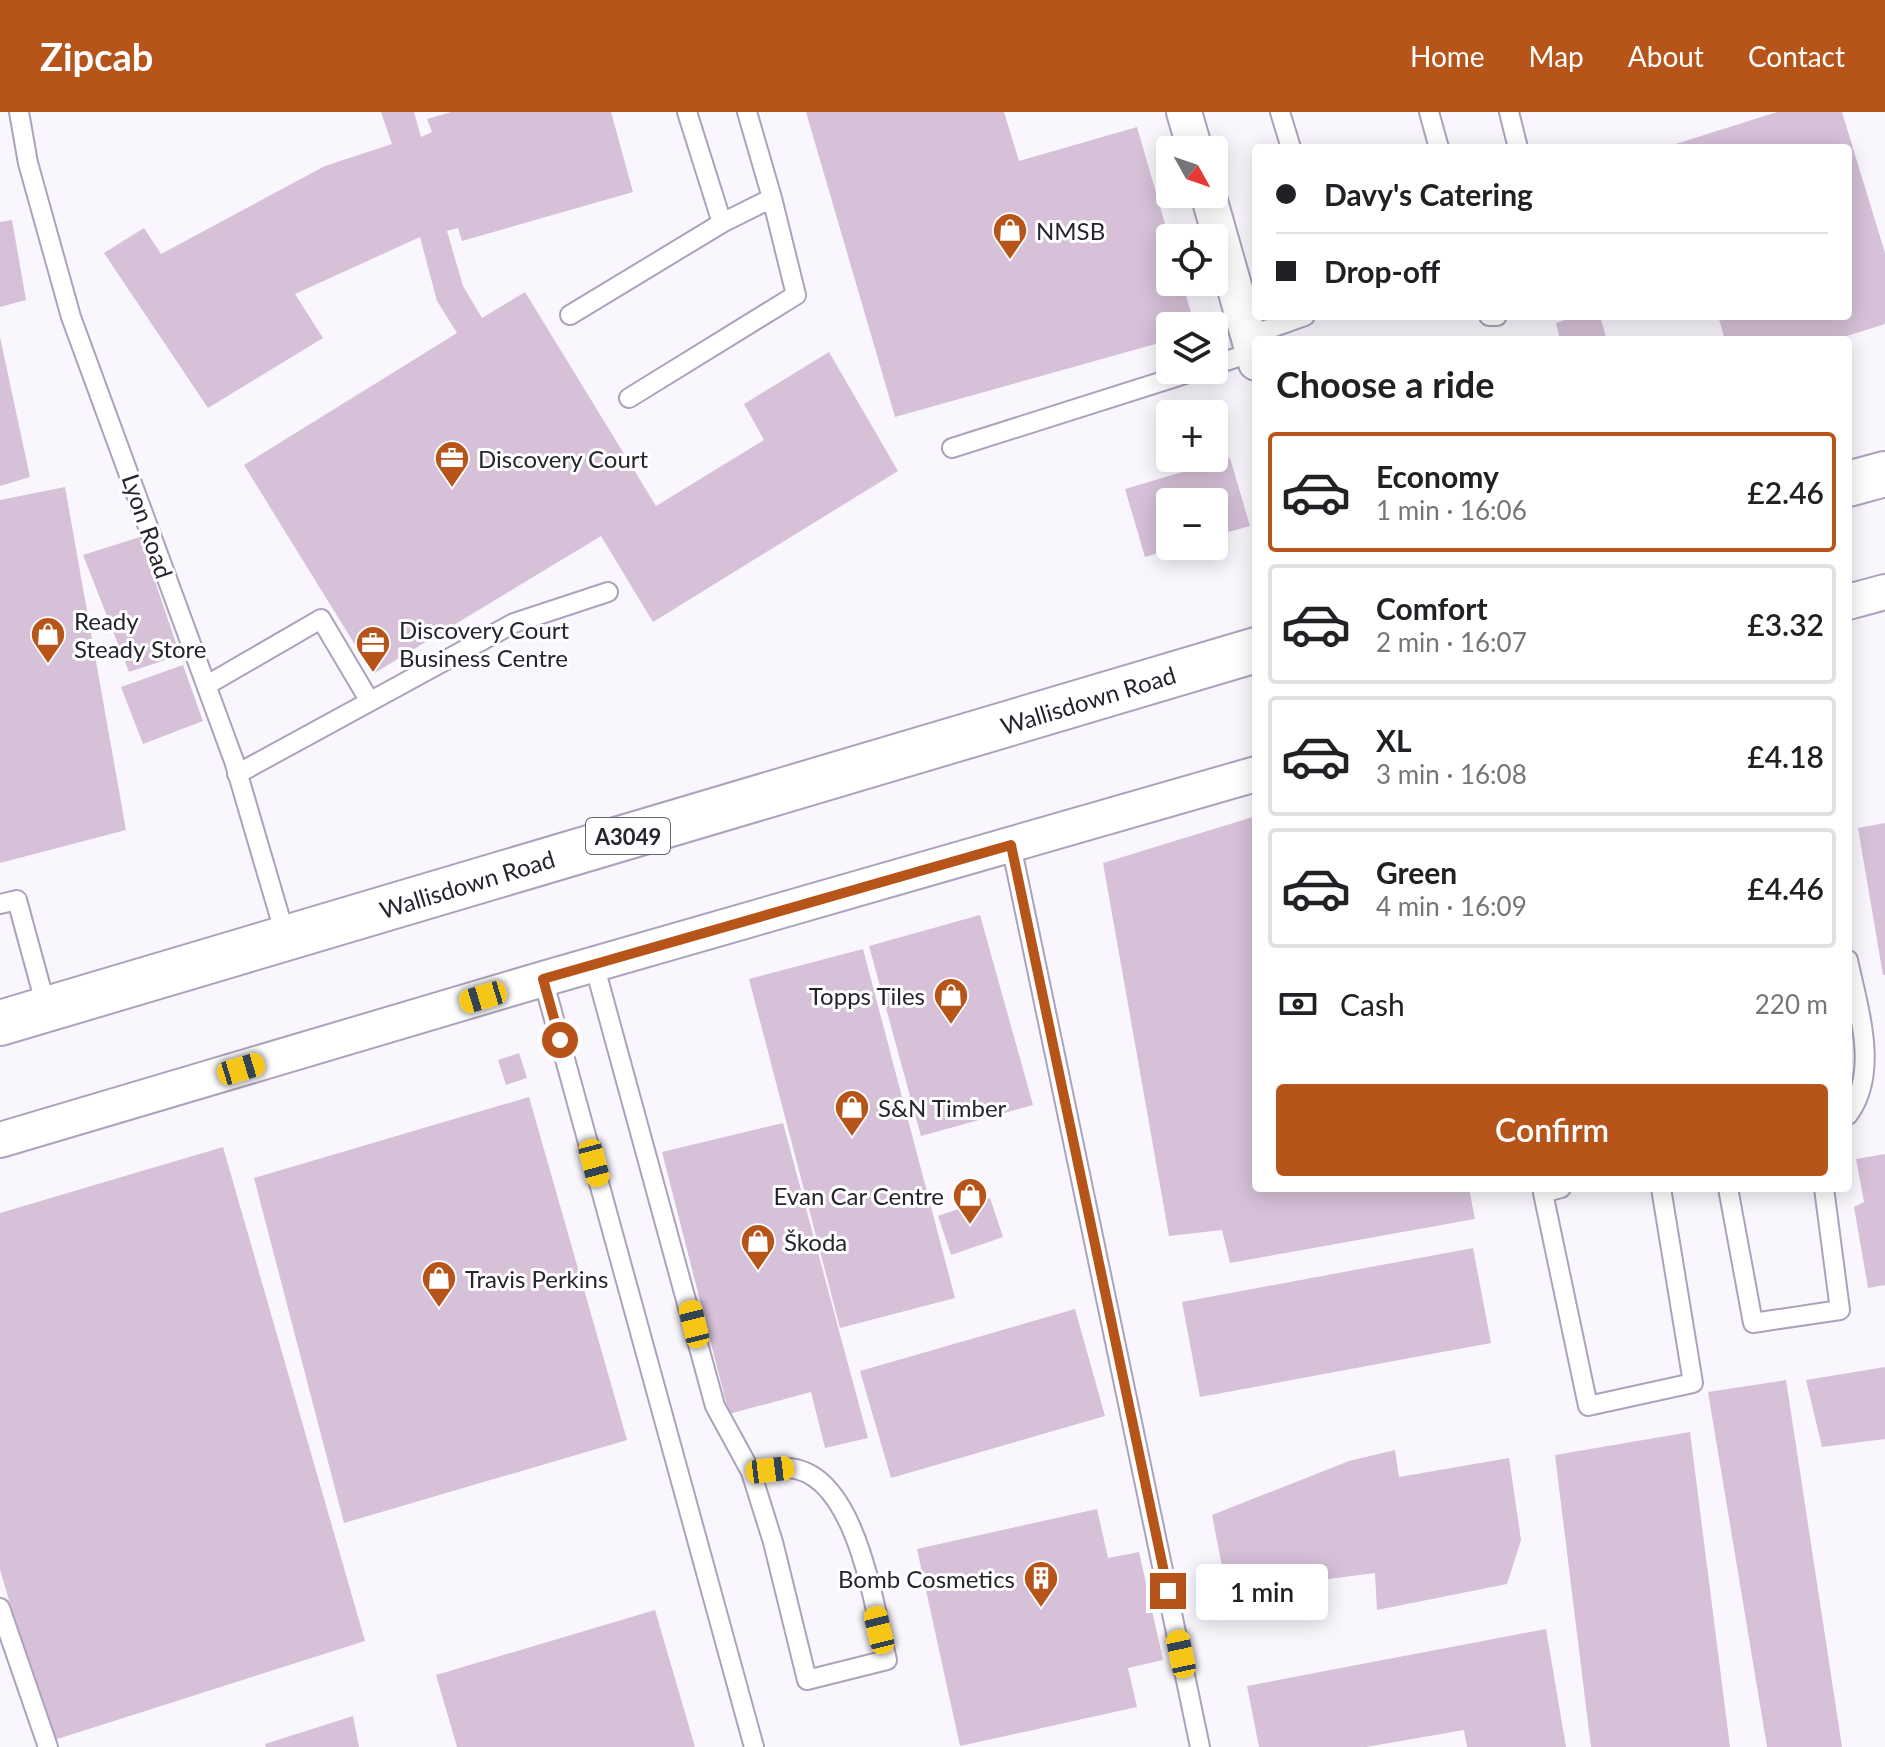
<!DOCTYPE html>
<meta charset="utf-8">
<style>
body{margin:0;font-family:Lato,sans-serif;background:#f2f2f2;color:#202124;height:100vh;display:flex;flex-direction:column;font-size:30px;white-space:nowrap}
*{box-sizing:border-box;margin:0}
p{font-size:26px;color:#757577}
.icon{flex:none;width:44px;height:44px;fill:none;stroke:currentColor;stroke-width:2;stroke-linecap:round;stroke-linejoin:round}
.map{position:relative;flex:1;overflow:hidden}
.sheet{position:absolute;left:1252px;top:224px;width:600px;height:856px;display:flex;flex-direction:column;background:#fff;border-radius:8px;box-shadow:0 4px 20px #0003}
.sheet>*{flex:none}
.banner{position:absolute;left:1252px;top:32px;width:600px;height:176px;border-radius:8px;box-shadow:0 4px 20px #0003;display:grid;align-content:center;height:176px;padding:0 24px;background:#fff}
.needle{width:52px;rotate:130deg}
.fabs{position:absolute;left:1156px;top:24px;display:grid;gap:16px}
.fabs a{display:grid;place-items:center;width:72px;height:72px;border-radius:8px;background:#fff;box-shadow:0 4px 20px #0003;font-size:40px}
.end{position:absolute;width:36px;height:36px;margin:-18px;border:10px solid #b75419;background:#fff;box-shadow:0 0 0 4px #fff}
.from{border-radius:50%}
.bubble{position:absolute;height:56px;border-radius:8px;background:#fff;box-shadow:0 4px 20px #0003;font-size:26px;font-weight:600;line-height:56px;text-align:center}
.car{position:absolute;width:24px;height:48px;margin:-24px -12px;border-radius:10px;box-shadow:0 0 6px 2px #0007;background:linear-gradient(#f5c518 24%,#345 0 40%,#f5c518 0 76%,#345 0 86%,#f5c518 0)}
.banner b{display:flex;align-items:center;gap:28px;height:76px;font-size:30px}
.banner b+b{border-top:2px solid #e0e0e0}
.banner i{width:20px;height:20px;background:#202124}
ul{padding:0;list-style:none}
li{display:flex;align-items:center;gap:24px;height:120px;margin:0 16px 12px;padding:0 8px;border:4px solid #e0e0e0;border-radius:8px}
li div{flex:1}
li b{display:block;font-size:30px}
li em{font-style:normal;font-weight:600}
li.current{border-color:#b75419}
li>.icon{width:72px;height:72px;stroke-width:1.5}
h2{padding:0 24px;font-size:36px;line-height:96px}
.pay{display:flex;align-items:center;gap:20px;height:88px;padding:0 24px;font-size:30px}
.pay p{margin-inline-start:auto}
.cta{display:flex;gap:16px;margin-top:auto;padding:16px 24px}
.cta a{flex:1;height:92px;border-radius:8px;background:#b75419;color:#fff;font-size:32px;font-weight:600;line-height:92px;text-align:center}
header{display:flex;align-items:center;gap:48px;box-sizing:border-box;height:112px;padding:0 40px;background:#b75419;color:#fff}
header strong{font-size:38px}
nav{display:flex;gap:44px;margin-inline-start:auto;font-size:28px}
.map>svg:first-child{display:block}
.building{fill:#d6c1d8}
.lines{fill:none;stroke-linecap:round;stroke-linejoin:round}
.lane-casing{stroke:#aca2bc;stroke-width:22}
.street-casing{stroke:#aca2bc;stroke-width:38}
.primary-casing{stroke:#aca2bc;stroke-width:48}
.lane{stroke:#fff;stroke-width:18}
.street{stroke:#fff;stroke-width:34}
.primary{stroke:#fff;stroke-width:44}
.route{stroke:#b75419;stroke-width:10}
.labels{text-anchor:middle;dominant-baseline:central;stroke-width:6;stroke-linejoin:round;paint-order:stroke}
.shield{fill:#fff;stroke:#68666d;stroke-width:2}
.shield-label{font-size:22px;font-weight:bold;fill:#28242f}
.poi-label{font-size:24px;fill:#28242f;stroke:#fff;text-anchor:start}
.street-label{font-size:24px;fill:#28242f;stroke:#fff}
</style>
<header>
<strong>Zipcab</strong>
<nav><a>Home</a><a>Map</a><a>About</a><a>Contact</a></nav>
</header>
<div class="map">
<svg width="1885" height="1635" viewBox="0 0 1885 1635">
<rect width="100%" height="100%" fill="#f9f7fd"/>
<path class="building" d="M381,0H414L421,25L432,20L427,7L451,0H611L633,80L462,129L458,116L447,119L463,174L482,206L525,180L656,394L764,328L744,292L829,240L898,359L653,510L601,424L373,562L244,353L457,221L437,189L420,125L295,182L323,226L208,296L104,141L144,116L161,142L325,54L392,32Z
M806,0H1004L1019,49L1137,15L1170,129V170H1182L1195,214H1170V228L895,305Z
M1777,0H1842L1885,141V212L1834,228H1725L1718,204H1848V36H1663Z
M12,108L26,188L0,195V110Z
M1577,204H1600L1607,228H1560L1556,211Z
M0,225L30,365L0,374Z
M1230,346L1250,414L1214,424V390H1170V434L1179,435L1145,445L1125,377Z
M65,375L126,718L0,751V388Z
M140,425L180,543L129,560L83,443Z
M183,553L203,609L143,632L121,575Z
M1256,704V1076H1469L1475,1107L1230,1151L1222,1118L1169,1124L1103,751Z
M1885,711V863H1883L1858,716Z
M980,803L1033,993L921,1024L869,834Z
M863,837L955,1186L840,1216L749,867Z
M519,941L527,966L506,973L498,948Z
M529,985L627,1328L344,1411L254,1066Z
M783,1011L868,1326L825,1336L811,1280L729,1302L662,1040Z
M223,1035L365,1529L51,1629L0,1458V1101Z
M1885,1042V1173L1868,1176L1854,1095L1864,1090L1856,1047Z
M990,1086L1003,1125L951,1143L938,1104Z
M1473,1136L1491,1231L1200,1285L1182,1190Z
M1075,1197L1105,1304L891,1366L860,1259Z
M1885,1255V1327L1822,1335L1806,1268Z
M1786,1268L1842,1635H1767L1708,1280Z
M1690,1320L1730,1635H1591L1555,1343Z
M1395,1338L1399,1365L1509,1346L1521,1428L1507,1472L1377,1498L1375,1461L1227,1480L1212,1403L1349,1349Z
M1097,1397L1108,1446L1139,1440L1163,1548L1128,1556L1137,1595L960,1634L917,1437Z
M655,1498L695,1635H457L436,1563Z
M1546,1517L1566,1635H1467L1464,1618L1366,1635H1259L1247,1574Z
M353,1604L359,1635H266L265,1632Z"/>
<g class="lines">
<g class="lane-casing">
<path id="lane" d="M19,0L28,51L71,205L234,649L286,826
M1280,0L1291,36
M1429,0L1439,36
M1509,0L1518,36
M722,111L772,86L747,0
M570,203L722,111L687,0
M1489,204H1497
M1249,224L1305,204
M1214,253L1253,240
M629,286L796,183L772,86
M952,336L1198,258
M207,573L321,507L369,588
M237,662L514,511L608,480
M1011,733L1200,1635
M0,792L17,788L47,898
M1848,848C1858,896 1880,960 1848,1003
M594,852L715,1294L751,1360L773,1430L807,1568L887,1548C874,1497 857,1360 788,1356C776,1355 763,1359 751,1360
M543,867L754,1635
M1561,1076L1543,1081L1588,1294L1693,1271L1661,1076
M1728,1076L1753,1211L1840,1198L1824,1076
M0,1496L48,1635"/>
</g>
<g class="street-casing">
<path id="street" d="M1184,0L1195,38
M1208,82L1256,251
M1848,490L1885,480
M0,1028L543,867L1256,662"/>
</g>
<g class="primary-casing">
<path id="primary" d="M1848,372L1885,362
M0,911L1256,538"/>
</g>
<use href="#lane" class="lane"/>
<use href="#street" class="street"/>
<use href="#primary" class="primary"/>
</g>
<g class="lines">
<path class="route" d="M560,928L543,867L1011,733L1168,1479"/>
</g>
<defs>
<g id="shop-pin" transform="scale(1.8)"><path d="M0 17L-7.5 6A9.5 9.5 0 1 1 7.5 6Z" fill="#b75419" stroke="#fff"/><path d="M-5-2.5h2.3a2.7 3.5 0 0 1 5.4 0H5L5.5 6h-11ZM-1.5-2.5h3a1.5 2.3 0 0 0-3 0Z" fill="#fff"/></g>
<g id="office-pin" transform="scale(1.8)"><path d="M0 17L-7.5 6A9.5 9.5 0 1 1 7.5 6Z" fill="#b75419" stroke="#fff"/><path d="M-6-3h4V-5.5h4V-3h4V5H-6ZM-1-4.5V-3h2v-1.5ZM-6 0V1H6V0Z" fill="#fff"/></g>
<g id="building-pin" transform="scale(1.8)"><path d="M0 17L-7.5 6A9.5 9.5 0 1 1 7.5 6Z" fill="#b75419" stroke="#fff"/><path d="M-4-6H4V6H1V3H-1V6H-4ZM-2.5-4.3h1.7v1.8h-1.7ZM.8-4.3h1.7v1.8H.8ZM-2.5-1h1.7V.8h-1.7ZM.8-1h1.7V.8H.8Z" fill="#fff"/></g>
</defs>
<g fill-rule="evenodd">
<use href="#shop-pin" x="1010" y="118"/>
<use href="#office-pin" x="452" y="346"/>
<use href="#shop-pin" x="48" y="522"/>
<use href="#office-pin" x="373" y="531"/>
<use href="#shop-pin" x="951" y="883"/>
<use href="#shop-pin" x="852" y="995"/>
<use href="#shop-pin" x="970" y="1083"/>
<use href="#shop-pin" x="758" y="1129"/>
<use href="#shop-pin" x="439" y="1166"/>
<use href="#building-pin" x="1041" y="1466"/>
</g>
<g class="labels">
<rect class="shield" x="586" y="706" width="84" height="36" rx="6"/>
<g class="shield-label">
<text x="628" y="724">A3049</text>
</g>
<g class="poi-label">
<text x="1036" y="118">NMSB</text>
<text x="478" y="346">Discovery Court</text>
<text x="74" y="508">Ready<tspan x="74" dy="28">Steady Store</tspan></text>
<text x="399" y="517">Discovery Court<tspan x="399" dy="28">Business Centre</tspan></text>
<text x="925" y="883" text-anchor="end">Topps Tiles</text>
<text x="878" y="995">S&amp;N Timber</text>
<text x="944" y="1083" text-anchor="end">Evan Car Centre</text>
<text x="784" y="1129">Škoda</text>
<text x="465" y="1166">Travis Perkins</text>
<text x="1015" y="1466" text-anchor="end">Bomb Cosmetics</text>
</g>
<g class="street-label">
<text transform="translate(148 414) rotate(71)">Lyon Road</text>
<text transform="translate(1088 588) rotate(-17)">Wallisdown Road</text>
<text transform="translate(467 772) rotate(-17)">Wallisdown Road</text>
</g>
</g>
</svg>
<div class="fabs">
<a><svg class="needle" viewBox="-14 -14 28 28"><path d="M0-13l5 13h-10z" fill="#e53935"/><path d="M0 13l5-13h-10z" fill="#757577"/></svg></a>
<a><svg class="icon" aria-label="locate" viewBox="0 0 24 24"><circle cx="12" cy="12" r="6"/><path d="M12 2v4M12 18v4M2 12h4M18 12h4"/></svg></a>
<a><svg class="icon" aria-label="layers" viewBox="0 0 24 24"><path d="M12 4l9 5-9 5-9-5zM3 14l9 5 9-5"/></svg></a>
<a>+</a>
<a>−</a>
</div>
<i class="end from" style="left:560px;top:928px"></i>
<i class="end" style="left:1168px;top:1479px"></i>
<div class="bubble" style="left:1196px;top:1452px;width:132px">1 min</div>
<i class="car" style="left:483px;top:885px;rotate:253deg"></i>
<i class="car" style="left:241px;top:957px;rotate:73deg"></i>
<i class="car" style="left:594px;top:1051px;rotate:165deg"></i>
<i class="car" style="left:694px;top:1212px;rotate:346deg"></i>
<i class="car" style="left:770px;top:1358px;rotate:83deg"></i>
<i class="car" style="left:879px;top:1518px;rotate:346deg"></i>
<i class="car" style="left:1181px;top:1542px;rotate:348deg"></i>
<div class="banner">
<b><i class="from"></i>Davy's Catering</b>
<b><i></i>Drop-off</b>
</div>
<section class="sheet">
<h2>Choose a ride</h2>
<ul>
<li class="current"><svg class="icon" aria-label="car" viewBox="0 0 24 24"><path d="M5 17H2v-5l4-1 3-4h7l3 4 3 1v5h-3M9 17h6M6 11h13"/><circle cx="7" cy="17" r="2"/><circle cx="17" cy="17" r="2"/></svg><div><b>Economy</b><p>1 min · 16:06</p></div><em>£2.46</em></li>
<li><svg class="icon" aria-label="car" viewBox="0 0 24 24"><path d="M5 17H2v-5l4-1 3-4h7l3 4 3 1v5h-3M9 17h6M6 11h13"/><circle cx="7" cy="17" r="2"/><circle cx="17" cy="17" r="2"/></svg><div><b>Comfort</b><p>2 min · 16:07</p></div><em>£3.32</em></li>
<li><svg class="icon" aria-label="car" viewBox="0 0 24 24"><path d="M5 17H2v-5l4-1 3-4h7l3 4 3 1v5h-3M9 17h6M6 11h13"/><circle cx="7" cy="17" r="2"/><circle cx="17" cy="17" r="2"/></svg><div><b>XL</b><p>3 min · 16:08</p></div><em>£4.18</em></li>
<li><svg class="icon" aria-label="car" viewBox="0 0 24 24"><path d="M5 17H2v-5l4-1 3-4h7l3 4 3 1v5h-3M9 17h6M6 11h13"/><circle cx="7" cy="17" r="2"/><circle cx="17" cy="17" r="2"/></svg><div><b>Green</b><p>4 min · 16:09</p></div><em>£4.46</em></li>
</ul>
<div class="pay"><svg class="icon" aria-label="cash" viewBox="0 0 24 24"><path d="M3 7h18v10H3z"/><circle cx="12" cy="12" r="2"/></svg>Cash<p>220 m</p></div>
<div class="cta"><a>Confirm</a></div>
</section>
</div>
